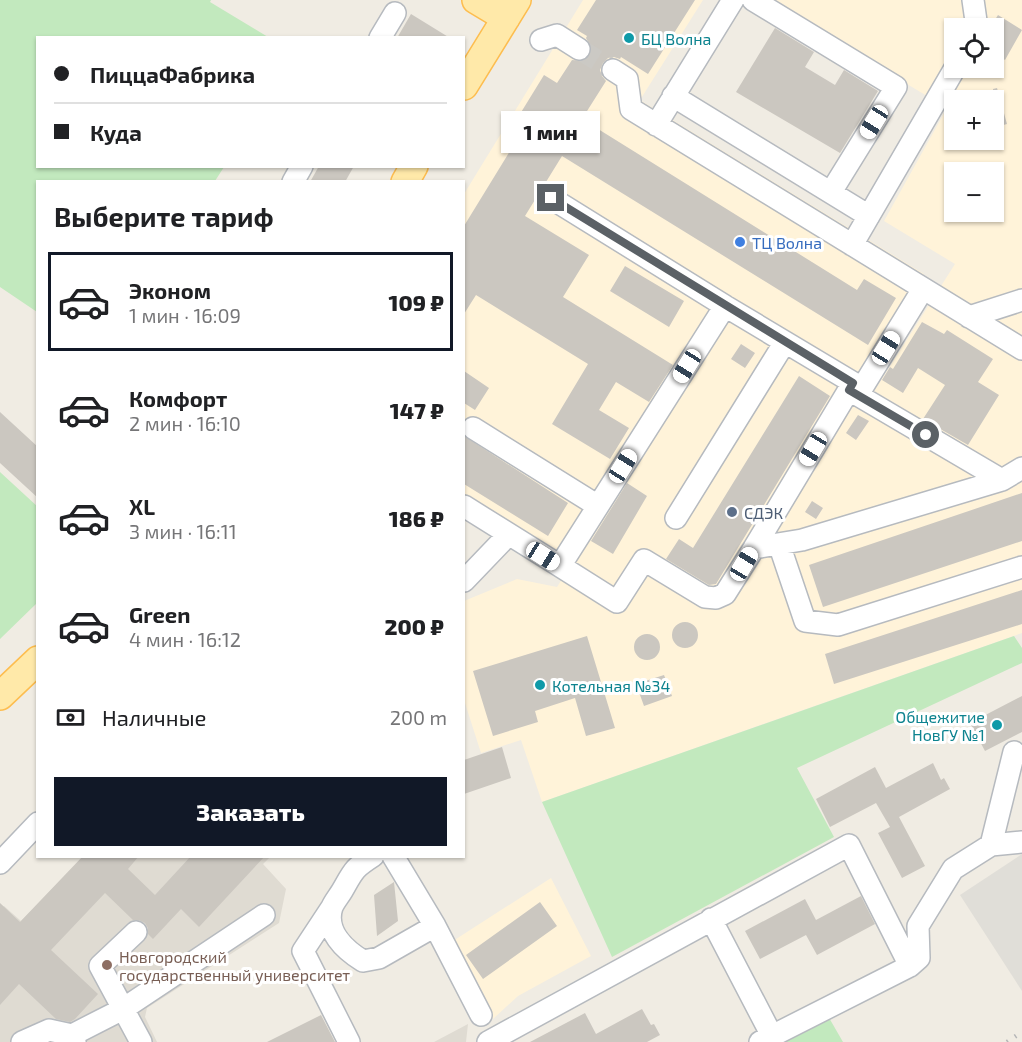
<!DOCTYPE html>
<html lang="ru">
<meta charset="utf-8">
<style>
body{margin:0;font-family:"Exo 2",sans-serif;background:#f2f2f2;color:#202124;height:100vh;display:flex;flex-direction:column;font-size:22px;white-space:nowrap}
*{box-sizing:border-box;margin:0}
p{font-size:20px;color:#757577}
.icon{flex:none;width:33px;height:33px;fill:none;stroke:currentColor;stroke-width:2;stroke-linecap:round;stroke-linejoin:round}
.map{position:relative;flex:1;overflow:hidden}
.sheet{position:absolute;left:36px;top:180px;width:429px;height:678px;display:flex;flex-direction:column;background:#fff;border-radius:0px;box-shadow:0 2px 4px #0004}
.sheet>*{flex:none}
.hud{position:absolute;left:36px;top:36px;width:429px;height:132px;border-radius:0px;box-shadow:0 2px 4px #0004;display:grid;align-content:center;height:132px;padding:0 18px;background:#fff}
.fabs{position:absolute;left:944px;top:18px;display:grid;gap:12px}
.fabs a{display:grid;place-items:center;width:60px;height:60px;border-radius:0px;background:#fff;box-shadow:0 2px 4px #0004;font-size:30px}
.end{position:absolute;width:27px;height:27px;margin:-14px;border:8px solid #5b6166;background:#fff;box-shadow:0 0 0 3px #fff}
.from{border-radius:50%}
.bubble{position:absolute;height:42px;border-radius:0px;background:#fff;box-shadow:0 2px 4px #0004;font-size:20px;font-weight:800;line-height:42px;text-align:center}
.car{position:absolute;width:18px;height:36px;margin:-18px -9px;border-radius:8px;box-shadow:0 0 4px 2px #0007;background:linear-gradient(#fff 24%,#345 0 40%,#fff 0 76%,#345 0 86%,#fff 0)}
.hud b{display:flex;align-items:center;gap:21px;height:57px;font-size:22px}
.hud b+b{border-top:2px solid #e0e0e0}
.hud i{width:15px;height:15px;background:#202124}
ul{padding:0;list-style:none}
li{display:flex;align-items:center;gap:18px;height:99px;margin:0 12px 9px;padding:0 6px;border:3px solid transparent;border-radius:0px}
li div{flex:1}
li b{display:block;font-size:22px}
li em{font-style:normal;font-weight:800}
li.selected{border-color:#111827}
li>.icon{width:54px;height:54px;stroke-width:1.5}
h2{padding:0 18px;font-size:27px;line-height:72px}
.pay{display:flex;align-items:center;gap:15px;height:66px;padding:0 18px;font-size:22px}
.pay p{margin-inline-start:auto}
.primary-button{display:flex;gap:12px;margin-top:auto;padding:12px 18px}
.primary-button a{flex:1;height:69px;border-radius:0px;background:#111827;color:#fff;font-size:24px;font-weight:800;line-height:69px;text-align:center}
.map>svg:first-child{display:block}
.commercial{fill:#fff3d9;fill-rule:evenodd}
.industrial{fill:#e0ded8}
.education{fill:#dfdbd2}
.green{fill:#c2e9be}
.building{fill:#cbc7c0}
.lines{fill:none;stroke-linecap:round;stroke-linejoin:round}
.minor-tunnel{stroke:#cbc9c4;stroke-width:21;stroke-dasharray:21 10;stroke-linecap:butt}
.minor-casing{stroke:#b6babf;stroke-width:24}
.major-casing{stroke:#fdbd4f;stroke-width:30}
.minor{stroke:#fff;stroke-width:21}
.major{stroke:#ffe9a9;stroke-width:27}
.rail{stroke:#b5b6b7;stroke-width:4.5;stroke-dasharray:1.5 8;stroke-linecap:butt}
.route{stroke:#5b6166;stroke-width:8}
.culture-dot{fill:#0f9aa8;stroke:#fff;stroke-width:2}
.shop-dot{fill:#3f7fe0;stroke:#fff;stroke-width:2}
.service-dot{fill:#5c6f8a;stroke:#fff;stroke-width:2}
.education-dot{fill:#8d6e63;stroke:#fff;stroke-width:2}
.labels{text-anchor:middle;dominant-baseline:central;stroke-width:6;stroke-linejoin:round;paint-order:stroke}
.culture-label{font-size:16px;fill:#0d838f;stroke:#fff;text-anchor:start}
.shop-label{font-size:16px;fill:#366cbe;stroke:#fff;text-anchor:start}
.service-label{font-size:16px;fill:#4e5e75;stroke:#fff;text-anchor:start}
.education-label{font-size:16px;fill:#785e54;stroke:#fff;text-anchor:start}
</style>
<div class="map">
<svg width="1022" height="1042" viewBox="0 0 1022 1042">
<rect width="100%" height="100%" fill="#f0ece3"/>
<path class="commercial" d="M583,0H703L640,100L924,274L859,377L721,293L559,553L464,494V194Z
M767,0H1022V633L542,802L521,740L481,753L464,700V601L517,579L557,587L726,320L866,404L955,264L884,221L947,108ZM954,28H993V68H954ZM954,100H993V140H954ZM954,172H993V212H954Z
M551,878L591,956L518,996L493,1019L453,941Z"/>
<path class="industrial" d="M1022,854V991L960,895Z"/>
<path class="education" d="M83,857H270L263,864L286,889L279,923L147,1008L145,1017L157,1042H0V910L4,906L21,921Z
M468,1024L466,1042H434Z"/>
<path class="green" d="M0,0H211L210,2L268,37L38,38V166L224,167L215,181L38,182L37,312L0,287Z
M0,472L38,507L37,603L0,639Z
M1014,636L1022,648V663L797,768L834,837L612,957L542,802Z
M828,1016L843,1042H777Z"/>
<path class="building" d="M596,0H695L648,74L621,57L620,59L614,57L608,58L603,63L600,70L602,76L606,81L582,119L857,290L864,279L896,298L868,345L562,156L525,216L589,255L563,297L673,365L649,402L616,382L599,410L629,428L610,459L552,424L588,364L476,295L464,314V226L513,146L504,140L544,75L557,83L572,60L584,61L590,55L592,49L586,38L587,36L577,30Z
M411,14L450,38H397Z
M998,15L1022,30L1005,60L993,52V23Z
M775,28L814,52L805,67L835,85L844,70L878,91L840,153L736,92Z
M997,88L1007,124L993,128V89Z
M319,166H354L345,182H310Z
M625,266L684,301L669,327L610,291Z
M922,322L944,334L947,330L993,359L978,382L999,395L968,445L923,419L945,385L918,368L903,393L882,380L890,367L893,369Z
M741,344L755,353L745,368L731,359Z
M464,371L489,388L475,410L464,403Z
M799,376L830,396L716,584L709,585L666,559L679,539L693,548Z
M0,412L38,447V498L0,463Z
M858,415L869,421L856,440L846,433Z
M464,436L568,503L548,536L464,484Z
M627,483L647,496L613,554L591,541Z
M1022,493V541L823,607L809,565Z
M812,501L823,508L816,519L805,512Z
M1022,590V624L834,684L825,654Z
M672 635a13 13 0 1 1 26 0a13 13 0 1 1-26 0Z
M634 647a13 13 0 1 1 26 0a13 13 0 1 1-26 0Z
M587,636L615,728L586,736L575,698L535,711L538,722L493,736L473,671Z
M664,675L672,696L644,706L636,684Z
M1022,696V732L985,751L970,723Z
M502,747L511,778L464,794V760Z
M933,763L941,780L944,778L950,789L899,817L925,866L902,878L878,833L890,827L876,803L830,827L816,799L875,767L886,788Z
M83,856H139L128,869L155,895L191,856H265L199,927L181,909L153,939L148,934V928L145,923L139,920H133L105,893L51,950L98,994L75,1019L70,1022L56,1019L19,984L0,1005V903L20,922Z
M394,882L398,921L377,936L374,895Z
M861,896L875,924L817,955L806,935L760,959L745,931L805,899L816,920Z
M540,902L557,926L483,979L466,955Z
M642,1009L651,1025L654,1024L660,1035L647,1042H530L585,1013L596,1034Z
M321,1015L335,1042H267Z"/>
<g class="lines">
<path class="minor-tunnel" d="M579,49L613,70"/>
<g class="minor-casing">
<path id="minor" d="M753,0L896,87L831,192
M973,0L977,28
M380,38L395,13
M541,40L557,35L579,49
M613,70L627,79L631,109L1022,349
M673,96L869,216
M656,125L733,0
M293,182L302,166
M551,198L725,306
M852,245L955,68
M969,317L1022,300
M849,390L1002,480
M473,428L598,506
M464,506L560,566L725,306L862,388L923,289
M676,518L785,342
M779,544L805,621L838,625L1022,567
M754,548L853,383
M560,566L617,602L644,560L705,597L716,598L725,594L754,548L802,540L1002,480L1022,468
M464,581L509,534
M991,845L1014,752
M373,856C353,869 354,870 342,891C339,896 334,902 332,907C324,931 345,950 363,961L379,958L435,926
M393,856L435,926L481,1015
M0,863L38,823
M332,907L303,951L349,1042
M711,919L772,1036
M136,932L100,966L141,1042
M22,1042L49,1030L72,1035
M75,1042L72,1035L123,1009L264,915
M488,1042L849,845L910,966
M760,1042L910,966L919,958L918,926L953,869L991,845L1022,842"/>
</g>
<g class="major-casing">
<path id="major" d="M476,0L506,18
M464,86L517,0
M405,182L414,166
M0,696L38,660"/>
</g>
<use href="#minor" class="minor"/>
<use href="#major" class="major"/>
<path class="rail" d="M1007,1042L1022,1032"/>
</g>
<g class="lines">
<path class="route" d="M551,198L853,383L849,390L926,435"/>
</g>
<g class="culture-dot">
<circle cx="629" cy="38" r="6"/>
<circle cx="540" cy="685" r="6"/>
<circle cx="997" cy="725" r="6"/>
</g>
<circle class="shop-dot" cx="740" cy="242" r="6"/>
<circle class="service-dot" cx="732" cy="512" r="6"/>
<circle class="education-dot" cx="107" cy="965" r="6"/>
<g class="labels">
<g class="culture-label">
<text x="641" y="38">БЦ Волна</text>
<text x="552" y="685">Котельная №34</text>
<text x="985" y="716" text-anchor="end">Общежитие<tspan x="985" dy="18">НовГУ №1</tspan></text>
</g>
<g class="shop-label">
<text x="752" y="242">ТЦ Волна</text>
</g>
<g class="service-label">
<text x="744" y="512">СДЭК</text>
</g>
<g class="education-label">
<text x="119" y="956">Новгородский<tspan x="119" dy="18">государственный университет</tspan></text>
</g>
</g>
</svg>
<div class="fabs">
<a><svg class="icon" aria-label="locate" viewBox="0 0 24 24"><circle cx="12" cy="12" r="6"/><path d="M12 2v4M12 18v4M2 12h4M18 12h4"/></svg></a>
<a>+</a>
<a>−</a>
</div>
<i class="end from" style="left:926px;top:435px"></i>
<i class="end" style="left:551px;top:198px"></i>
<div class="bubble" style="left:501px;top:111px;width:99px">1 мин</div>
<i class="car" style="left:874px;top:122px;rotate:212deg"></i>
<i class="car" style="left:886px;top:348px;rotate:32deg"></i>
<i class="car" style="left:687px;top:366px;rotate:212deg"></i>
<i class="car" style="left:813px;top:449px;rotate:211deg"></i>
<i class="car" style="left:623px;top:466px;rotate:32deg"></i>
<i class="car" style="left:543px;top:556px;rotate:122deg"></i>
<i class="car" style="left:744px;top:564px;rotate:31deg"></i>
<div class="hud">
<b><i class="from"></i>ПиццаФабрика</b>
<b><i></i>Куда</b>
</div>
<section class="sheet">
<h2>Выберите тариф</h2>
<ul>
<li class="selected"><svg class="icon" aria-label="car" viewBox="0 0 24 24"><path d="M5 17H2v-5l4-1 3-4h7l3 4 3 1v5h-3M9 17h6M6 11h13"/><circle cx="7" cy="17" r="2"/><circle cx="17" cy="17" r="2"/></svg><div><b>Эконом</b><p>1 мин · 16:09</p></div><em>109 ₽</em></li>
<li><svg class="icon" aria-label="car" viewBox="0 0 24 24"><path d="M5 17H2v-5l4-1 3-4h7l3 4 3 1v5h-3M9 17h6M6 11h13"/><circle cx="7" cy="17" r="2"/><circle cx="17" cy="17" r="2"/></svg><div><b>Комфорт</b><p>2 мин · 16:10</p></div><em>147 ₽</em></li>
<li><svg class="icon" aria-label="car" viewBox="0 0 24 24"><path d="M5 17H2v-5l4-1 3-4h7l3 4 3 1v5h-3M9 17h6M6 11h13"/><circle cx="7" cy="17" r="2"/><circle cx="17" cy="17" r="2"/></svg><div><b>XL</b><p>3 мин · 16:11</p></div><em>186 ₽</em></li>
<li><svg class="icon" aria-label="car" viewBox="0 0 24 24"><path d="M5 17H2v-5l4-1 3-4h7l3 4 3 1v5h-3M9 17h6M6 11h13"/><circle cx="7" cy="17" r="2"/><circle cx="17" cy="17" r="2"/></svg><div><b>Green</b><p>4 мин · 16:12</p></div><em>200 ₽</em></li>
</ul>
<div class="pay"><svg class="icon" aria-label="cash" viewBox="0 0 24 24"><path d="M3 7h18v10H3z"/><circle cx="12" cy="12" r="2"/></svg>Наличные<p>200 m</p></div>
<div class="primary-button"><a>Заказать</a></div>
</section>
</div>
